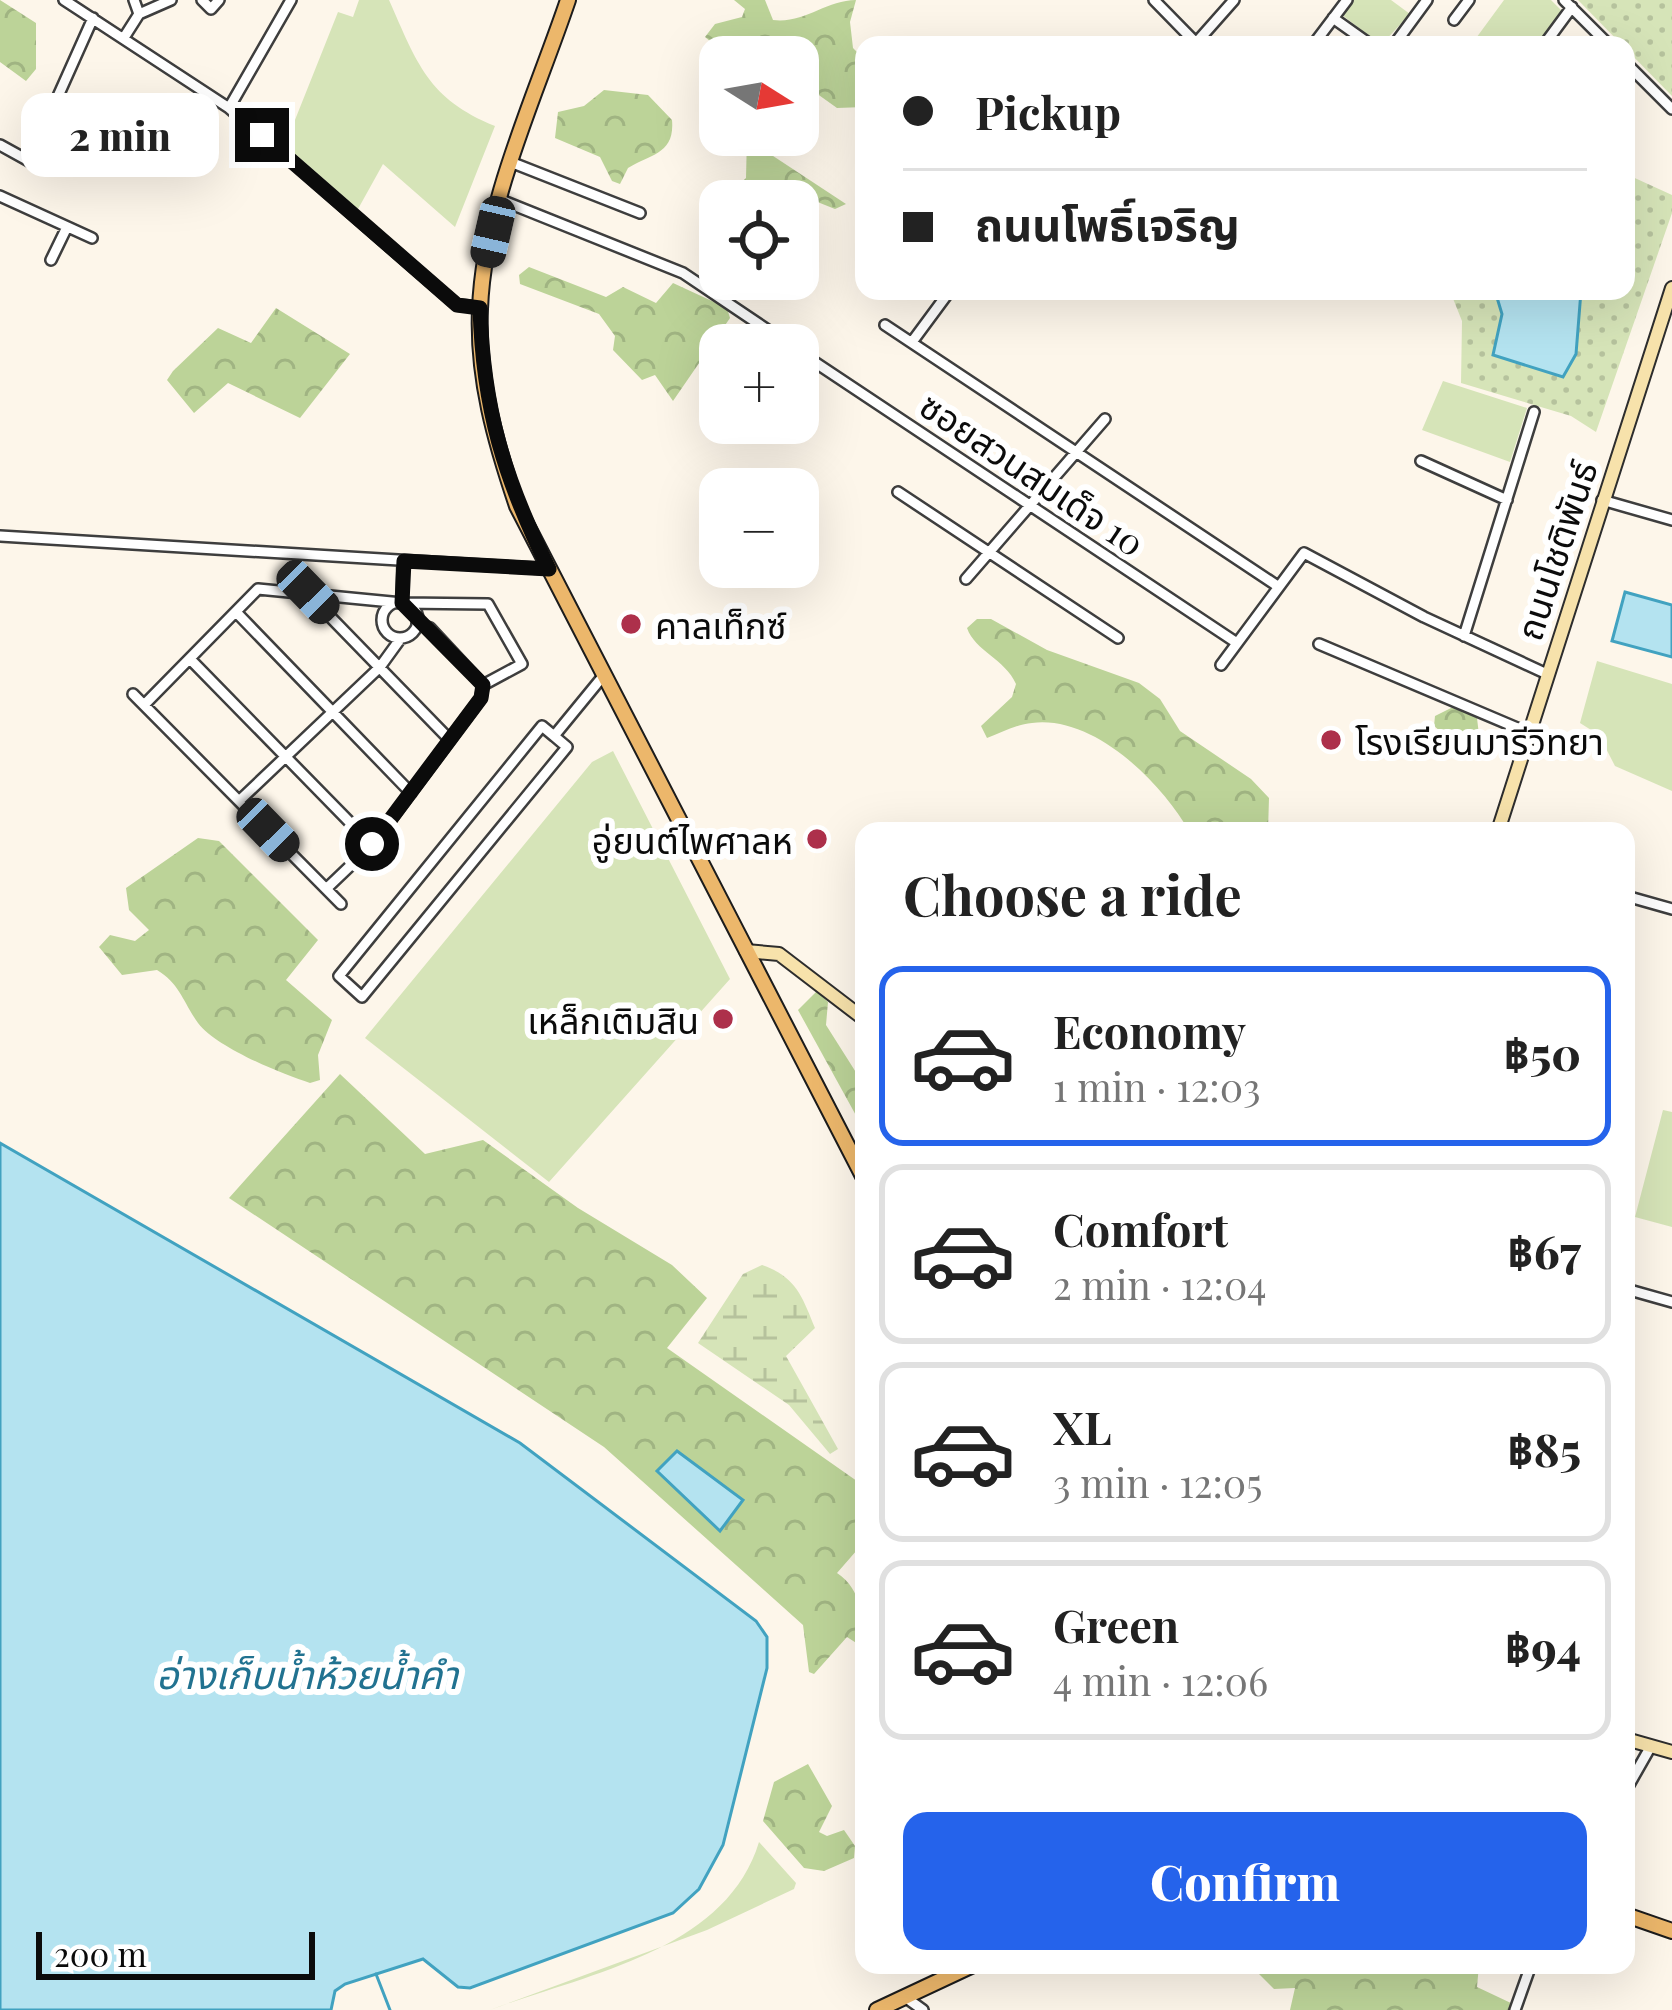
<!DOCTYPE html>
<meta charset="utf-8">
<style>
body{margin:0;font-family:"Playfair Display","Noto Sans Thai",serif;background:#f2f2f2;color:#222;height:100vh;display:flex;flex-direction:column;font-size:45px;white-space:nowrap}
*{box-sizing:border-box;margin:0}
p{font-size:39px;color:#767676}
.icon{flex:none;width:66px;height:66px;fill:none;stroke:currentColor;stroke-width:2;stroke-linecap:round;stroke-linejoin:round}
.map{position:relative;flex:1;overflow:hidden}
.sheet{position:absolute;left:855px;top:822px;width:780px;height:1152px;display:flex;flex-direction:column;background:#fff;border-radius:24px;box-shadow:0 12px 48px #0002}
.sheet>*{flex:none}
.banner{position:absolute;left:855px;top:36px;width:780px;height:264px;border-radius:24px;box-shadow:0 12px 48px #0002;display:grid;align-content:center;height:264px;padding:0 48px;background:#fff}
.needle{width:78px;rotate:101deg}
.controls{position:absolute;left:699px;top:36px;display:grid;gap:24px}
.controls a{display:grid;place-items:center;width:120px;height:120px;border-radius:24px;background:#fff;box-shadow:0 12px 48px #0002;font-size:60px}
.scale{position:absolute;left:36px;bottom:30px;width:279px;box-sizing:border-box;padding-left:12px;border:6px solid #0b0b0b;border-top:0;font-size:33px;line-height:42px;white-space:nowrap;color:#0b0b0b;-webkit-text-stroke:9px #fff;paint-order:stroke}
.end{position:absolute;width:54px;height:54px;margin:-27px;border:15px solid #0b0b0b;background:#fff;box-shadow:0 0 0 6px #fff}
.from{border-radius:50%}
.bubble{position:absolute;height:84px;border-radius:24px;background:#fff;box-shadow:0 12px 48px #0002;font-size:39px;font-weight:800;line-height:84px;text-align:center}
.car{position:absolute;width:36px;height:72px;margin:-36px -18px;border-radius:15px;box-shadow:0 0 9px 3px #0007;background:linear-gradient(#222 24%,#8ab4d8 0 40%,#222 0 76%,#8ab4d8 0 86%,#222 0)}
.banner b{display:flex;align-items:center;gap:42px;height:114px;font-size:45px}
.banner b+b{border-top:3px solid #e0e0e0}
.banner i{width:30px;height:30px;background:#222}
ul{padding:0;list-style:none}
li{display:flex;align-items:center;gap:36px;height:180px;margin:0 24px 18px;padding:0 24px;border:6px solid #e0e0e0;border-radius:24px}
li div{flex:1}
li b{display:block;font-size:45px}
li em{font-style:normal;font-weight:800}
li.selected{border-color:#2563eb}
li>.icon{width:108px;height:108px;stroke-width:1.5}
h2{padding:0 48px;font-size:54px;line-height:144px}
.primary-button{display:flex;gap:24px;margin-top:auto;padding:24px 48px}
.primary-button a{flex:1;height:138px;border-radius:24px;background:#2563eb;color:#fff;font-size:48px;font-weight:800;line-height:138px;text-align:center}
.map>svg:first-child{display:block}
.grass{fill:#d6e4b8}
.forest{fill:url(#forest-crowns)}
.wetland{fill:url(#wetland-marsh)}
.park{fill:url(#park-dots)}
.water{fill:#b4e3f0;stroke:#41a2c0;stroke-width:3}
.lines{fill:none;stroke-linecap:round;stroke-linejoin:round}
.stream{stroke:#41a2c0;stroke-width:3}
.street-casing{stroke:#3e3e3e;stroke-width:14}
.secondary-casing{stroke:#2d2d2d;stroke-width:16}
.primary-casing{stroke:#1c1c1c;stroke-width:18}
.street{stroke:#fff;stroke-width:9}
.secondary{stroke:#f7e2ab;stroke-width:12}
.primary{stroke:#ecb76b;stroke-width:14}
.route{stroke:#0b0b0b;stroke-width:15}
.poi-dot{fill:#ad304b;stroke:#fff;stroke-width:4.5}
.labels{text-anchor:middle;dominant-baseline:central;stroke-width:12;stroke-linejoin:round;paint-order:stroke}
.street-label{font-size:36px;fill:#0b0b0b;stroke:#fff}
.poi-label{font-size:36px;fill:#0b0b0b;stroke:#fff;text-anchor:start}
.water-label{font-size:39px;font-style:italic;fill:#217290;stroke:#fff}
</style>
<div class="map">
<svg width="1672" height="2010" viewBox="0 0 1672 2010">
<defs>
<pattern id="forest-crowns" width="20" height="18" patternUnits="userSpaceOnUse" patternTransform="scale(3)"><rect width="20" height="18" fill="#bcd398"/><path d="M2 6a3 3 0 1 1 6 0M12 15a3 3 0 1 1 6 0" fill="none" stroke="#a0b482"/></pattern>
<pattern id="wetland-marsh" width="20" height="14" patternUnits="userSpaceOnUse" patternTransform="scale(3)"><rect width="20" height="14" fill="#d6e4b8"/><path d="M1 5h8M5 5V1M11 12h8M15 12V8" fill="none" stroke="#b6c29d"/></pattern>
<pattern id="park-dots" width="8" height="8" patternUnits="userSpaceOnUse" patternTransform="scale(3)"><rect width="8" height="8" fill="#d6e4b8"/><path d="M2 2h.1M6 6h.1" fill="none" stroke="#b6c29d" stroke-width="1.8" stroke-linecap="round"/></pattern>
</defs>
<rect width="100%" height="100%" fill="#fdf6ea"/>
<path class="grass" d="M359,0H389C417,63 428,99 495,126L455,227L383,164L358,209L285,145L338,12L353,17Z
M1354,0H1391L1410,14L1381,45L1342,15Z
M1504,0H1551L1562,11L1536,45H1471Z
M1443,381L1527,408L1510,462L1422,430Z
M1597,661L1672,684V791L1615,766L1599,735L1580,723Z
M613,751L730,979L549,1182L365,1038L592,762Z
M1663,1110L1672,1112V1227L1635,1217Z
M759,1842L796,1883L794,1889L707,1930L490,2010C586,1974 726,1951 759,1842Z"/>
<path class="forest" d="M0,0L36,23V69L26,81L0,62Z
M734,0H765L773,20C804,24 826,0 856,0L850,22L853,48L864,59V107L837,108L809,88L798,91V57H729L705,37L715,24L742,17L745,9Z
M604,90L648,95L672,120C675,154 651,154 628,168L620,184L612,181L600,157L555,138L558,112L584,106Z
M747,135H770L764,150L846,204L835,209L810,199L798,215V201H720V255L704,244L702,235L714,221L708,199L727,197L746,178Z
M529,267L606,297L623,287L656,303L673,283L727,308L730,318L673,401L655,375L642,380L613,350L615,336L599,314L520,284L519,275Z
M276,308L350,354L300,418L228,383L194,413L167,380L173,371L218,328L251,343Z
M977,619H991L1047,650L1139,683L1160,699L1180,731L1251,779L1269,798L1268,831H1189C1161,782 1094,715 1032,723C1017,724 1001,733 987,738L981,726L1012,697L1016,684C1005,659 975,651 967,628Z
M1453,707L1477,718L1479,735L1488,745L1485,755L1470,756L1434,726L1435,716Z
M198,838L219,841L318,940L286,980L332,1020L318,1055L320,1080L310,1083C281,1074 216,1047 198,1023C183,1002 180,984 157,970L122,975L99,947L110,935L135,941L149,930L129,910L126,888Z
M817,991L828,1002L826,1025L864,1085V1130L798,1010Z
M340,1074L425,1154L483,1140L578,1208L672,1265L707,1298L667,1348L864,1486V1542L837,1573C862,1589 864,1621 864,1648L847,1637L814,1674L809,1672L803,1625L604,1447L229,1198Z
M808,1764L832,1806L819,1832L827,1836L844,1830L855,1846L854,1858L824,1871L804,1868L763,1821L774,1782Z
M1250,1965H1479L1477,1987L1513,2004L1510,2010H1290L1295,1988L1274,1989Z"/>
<path class="wetland" d="M762,1265C796,1277 802,1296 815,1328L786,1356L838,1449L830,1454L789,1405L698,1343L743,1274Z"/>
<path class="park" d="M1578,0H1672V96Z
M1626,174L1672,195V213L1596,432L1571,416L1461,383L1462,321L1450,291H1626Z"/>
<path class="water" d="M1495,291H1581L1576,354L1563,377L1493,355L1502,314Z
M1625,592L1672,605V657L1612,641Z
M0,1143L520,1443L756,1621L767,1637V1668L723,1845L699,1889L673,1913L470,1988L458,1987L423,1959L345,1984L335,1991L331,2010H0Z
M677,1451L743,1500L720,1531L657,1471Z"/>
<g class="lines">
<path class="stream" d="M376,1974L390,2010"/>
<g class="street-casing">
<path id="street" d="M64,0L229,108L457,305L480,307
M202,0L211,9L219,0
M1154,0L1196,43L1234,0
M1564,0L1609,45
M139,14L171,0
M1333,18L1371,45
M1454,20L1469,0
M125,36L139,14L134,0
M1313,45L1347,0
M1394,45L1427,0
M1544,45L1572,7
M1626,63L1672,109
M229,108L291,0
M0,145L29,161L93,18
M513,163L640,213
M0,196L92,238
M501,200L683,273L790,345
M51,260L67,227
M885,325L1276,585
M912,342L946,296
M798,351L1237,643
M1421,461L1507,500
M898,492L1118,638
M1602,500L1672,520
M0,536L549,569
M966,579L1105,419
M307,593L450,740
M382 620a18 18 0 1 1 36 0a18 18 0 1 1-36 0Z
M402,603L403,561
M236,612L411,793
M1464,636L1534,412
M1319,644L1529,733
M190,659L372,845
M1221,665L1304,553L1424,617L1547,674
M133,694L341,904
M144,705L258,589L402,603L488,604L522,664L483,685
M554,736L542,726L339,976L362,997L567,747L554,736L604,675
M239,801L380,667L401,638
M326,889L372,845L481,698L483,685L430,628L417,624
M1626,896L1672,909
M1626,1289L1672,1302
M1626,1790L1651,1746
M905,1997L923,2010
M1515,2010L1531,1965"/>
</g>
<g class="secondary-casing">
<path id="secondary" d="M1498,831L1672,288
M746,951L779,954L864,1019
M1626,1739L1672,1752"/>
</g>
<g class="primary-casing">
<path id="primary" d="M568,0C535,98 484,204 480,309C477,378 495,441 517,506L864,1178
M1626,1915L1672,1931
M877,2010L973,1965"/>
</g>
<use href="#street" class="street"/>
<use href="#secondary" class="secondary"/>
<use href="#primary" class="primary"/>
</g>
<g class="lines">
<path class="route" d="M262,135L457,305L480,308C483,409 504,478 549,569L404,561L402,603L483,685L481,698L372,844"/>
</g>
<g class="poi-dot">
<circle cx="631" cy="624" r="12"/>
<circle cx="1331" cy="740" r="12"/>
<circle cx="817" cy="839" r="12"/>
<circle cx="723" cy="1019" r="12"/>
</g>
<g class="labels">
<g class="street-label">
<text transform="translate(1033 473) rotate(34)">ซอยสวนสมเด็จ 10</text>
<text transform="translate(1555 550) rotate(-72)">ถนนโชติพันธ์</text>
</g>
<g class="poi-label">
<text x="655" y="624">คาลเท็กซ์</text>
<text x="1355" y="740">โรงเรียนมารีวิทยา</text>
<text x="793" y="839" text-anchor="end">อู่ยนต์ไพศาลห</text>
<text x="699" y="1019" text-anchor="end">เหล็กเติมสิน</text>
</g>
<g class="water-label">
<text x="307" y="1673">อ่างเก็บน้ำห้วยน้ำคำ</text>
</g>
</g>
</svg>
<div class="controls">
<a><svg class="needle" viewBox="-14 -14 28 28"><path d="M0-13l5 13h-10z" fill="#e53935"/><path d="M0 13l5-13h-10z" fill="#767676"/></svg></a>
<a><svg class="icon" aria-label="locate" viewBox="0 0 24 24"><circle cx="12" cy="12" r="6"/><path d="M12 2v4M12 18v4M2 12h4M18 12h4"/></svg></a>
<a>+</a>
<a>−</a>
</div>
<div class="scale">200 m</div>
<i class="end from" style="left:372px;top:844px"></i>
<i class="end" style="left:262px;top:135px"></i>
<div class="bubble" style="left:21px;top:93px;width:198px">2 min</div>
<i class="car" style="left:493px;top:232px;rotate:193deg"></i>
<i class="car" style="left:308px;top:592px;rotate:136deg"></i>
<i class="car" style="left:268px;top:830px;rotate:136deg"></i>
<div class="banner">
<b><i class="from"></i>Pickup</b>
<b><i></i>ถนนโพธิ์เจริญ</b>
</div>
<section class="sheet">
<h2>Choose a ride</h2>
<ul>
<li class="selected"><svg class="icon" aria-label="car" viewBox="0 0 24 24"><path d="M5 17H2v-5l4-1 3-4h7l3 4 3 1v5h-3M9 17h6M6 11h13"/><circle cx="7" cy="17" r="2"/><circle cx="17" cy="17" r="2"/></svg><div><b>Economy</b><p>1 min · 12:03</p></div><em>฿50</em></li>
<li><svg class="icon" aria-label="car" viewBox="0 0 24 24"><path d="M5 17H2v-5l4-1 3-4h7l3 4 3 1v5h-3M9 17h6M6 11h13"/><circle cx="7" cy="17" r="2"/><circle cx="17" cy="17" r="2"/></svg><div><b>Comfort</b><p>2 min · 12:04</p></div><em>฿67</em></li>
<li><svg class="icon" aria-label="car" viewBox="0 0 24 24"><path d="M5 17H2v-5l4-1 3-4h7l3 4 3 1v5h-3M9 17h6M6 11h13"/><circle cx="7" cy="17" r="2"/><circle cx="17" cy="17" r="2"/></svg><div><b>XL</b><p>3 min · 12:05</p></div><em>฿85</em></li>
<li><svg class="icon" aria-label="car" viewBox="0 0 24 24"><path d="M5 17H2v-5l4-1 3-4h7l3 4 3 1v5h-3M9 17h6M6 11h13"/><circle cx="7" cy="17" r="2"/><circle cx="17" cy="17" r="2"/></svg><div><b>Green</b><p>4 min · 12:06</p></div><em>฿94</em></li>
</ul>
<div class="primary-button"><a>Confirm</a></div>
</section>
</div>
